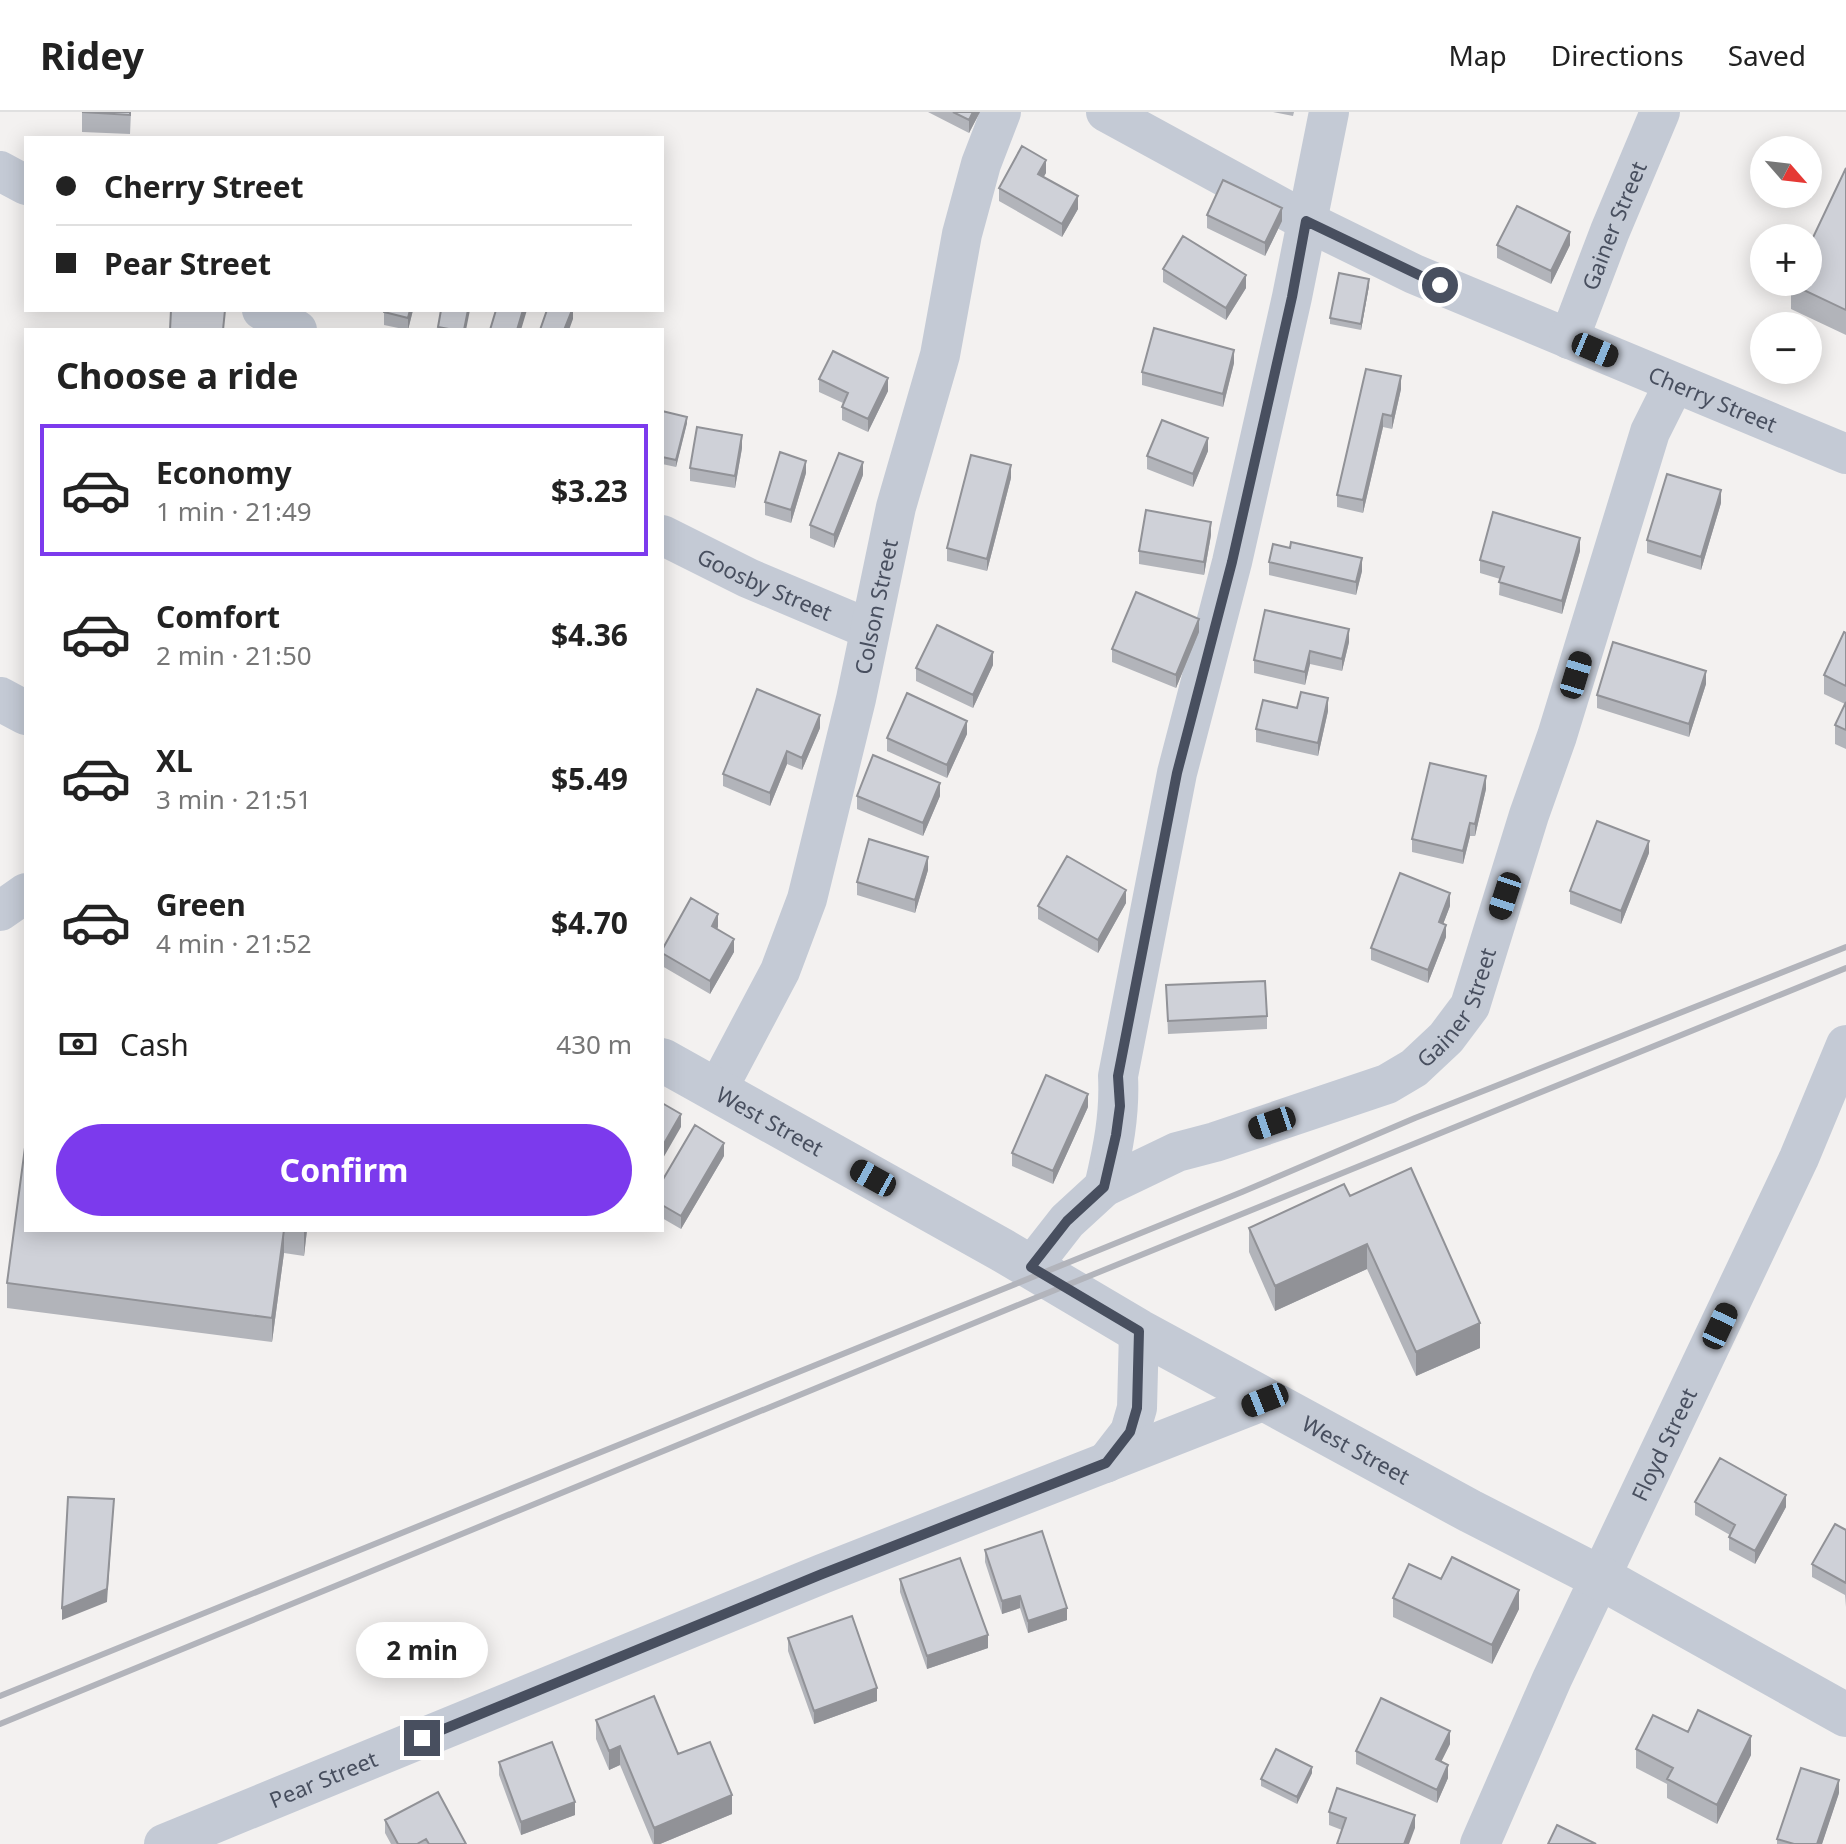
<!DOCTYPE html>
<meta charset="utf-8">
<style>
body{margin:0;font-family:"Noto Sans",sans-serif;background:#f2f2f2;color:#222;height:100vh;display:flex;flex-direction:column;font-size:30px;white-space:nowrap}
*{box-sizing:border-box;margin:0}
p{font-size:26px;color:#767676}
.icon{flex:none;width:44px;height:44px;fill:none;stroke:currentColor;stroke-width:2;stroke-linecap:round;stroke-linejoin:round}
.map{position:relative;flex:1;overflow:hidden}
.panel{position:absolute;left:24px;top:216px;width:640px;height:904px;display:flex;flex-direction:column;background:#fff;border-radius:0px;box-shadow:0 4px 20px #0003}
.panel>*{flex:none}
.guide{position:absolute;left:24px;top:24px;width:640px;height:176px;border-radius:0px;box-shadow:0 4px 20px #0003;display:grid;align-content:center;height:176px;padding:0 32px;background:#fff}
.needle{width:52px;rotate:118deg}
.controls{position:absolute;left:1750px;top:24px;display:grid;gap:16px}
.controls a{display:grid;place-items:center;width:72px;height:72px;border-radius:50%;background:#fff;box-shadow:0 4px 20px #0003;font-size:40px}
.end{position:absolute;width:36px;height:36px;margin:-18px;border:10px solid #484f5f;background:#fff;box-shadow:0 0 0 4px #fff}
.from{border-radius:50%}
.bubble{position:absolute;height:56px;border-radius:28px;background:#fff;box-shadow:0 4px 20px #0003;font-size:26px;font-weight:700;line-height:56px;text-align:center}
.car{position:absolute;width:24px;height:48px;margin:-24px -12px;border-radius:10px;box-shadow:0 0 6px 2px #0007;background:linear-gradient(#222 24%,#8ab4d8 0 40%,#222 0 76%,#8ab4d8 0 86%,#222 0)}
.guide b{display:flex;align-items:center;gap:28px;height:76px;font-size:30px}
.guide b+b{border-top:2px solid #e0e0e0}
.guide i{width:20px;height:20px;background:#222}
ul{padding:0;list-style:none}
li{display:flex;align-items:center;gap:24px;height:132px;margin:0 16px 12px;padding:0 16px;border:4px solid transparent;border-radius:0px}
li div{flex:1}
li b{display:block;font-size:30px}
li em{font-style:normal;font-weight:700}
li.current{border-color:#7c3aed}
li>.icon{width:72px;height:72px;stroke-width:1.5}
h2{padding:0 32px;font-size:36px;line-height:96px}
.pay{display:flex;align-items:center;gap:20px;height:88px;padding:0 32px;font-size:30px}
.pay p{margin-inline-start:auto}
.cta{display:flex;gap:16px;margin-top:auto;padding:16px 32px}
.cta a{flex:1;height:92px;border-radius:48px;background:#7c3aed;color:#fff;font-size:32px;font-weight:700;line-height:92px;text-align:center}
header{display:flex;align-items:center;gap:48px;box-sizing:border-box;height:112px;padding:0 40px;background:#fff;border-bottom:2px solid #e0e0e0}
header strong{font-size:38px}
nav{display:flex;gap:44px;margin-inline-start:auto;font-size:28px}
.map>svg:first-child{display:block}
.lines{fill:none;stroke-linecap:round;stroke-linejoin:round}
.minor{stroke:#c4cad5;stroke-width:40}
.tertiary{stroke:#c4cad5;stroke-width:44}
.rail{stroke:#b2b4bb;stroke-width:6}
.wall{fill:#b2b4ba}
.shaded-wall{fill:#919297}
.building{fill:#cfd1d8;stroke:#919297;stroke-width:2}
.route{stroke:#484f5f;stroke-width:10}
.labels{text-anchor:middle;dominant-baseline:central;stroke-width:6;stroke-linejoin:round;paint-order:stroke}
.street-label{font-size:22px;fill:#484f5f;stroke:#fff}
</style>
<header>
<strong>Ridey</strong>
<nav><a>Map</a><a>Directions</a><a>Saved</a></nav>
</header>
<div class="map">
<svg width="1846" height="1732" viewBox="0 0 1846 1732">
<rect width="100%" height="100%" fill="#f3f1f0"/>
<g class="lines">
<g class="minor">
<path id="s1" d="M1106,0L1306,109L1414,162L1846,342"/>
<path d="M0,59L26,73"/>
<path d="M262,198L297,218"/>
<path id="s2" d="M1569,227L1610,119L1660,0"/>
<path id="s3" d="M662,423L748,466L869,517"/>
<path d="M0,799L26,781"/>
<path id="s4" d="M717,978L780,859L807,787L856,587L896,395L940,243L962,122L981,52L1001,0"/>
<path d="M1104,1075C1113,1037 1120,1003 1118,964L1177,661L1232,450L1292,185L1329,0"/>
<path id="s5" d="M1031,1155L1067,1109L1104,1075L1177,1040L1215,1030L1387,972L1414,956L1446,926L1470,894L1529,703L1557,624L1650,320L1674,272"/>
<path d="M1106,1351L1130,1320L1137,1296L1139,1219"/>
<path id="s6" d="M164,1732L822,1462L1265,1288"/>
<path id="s7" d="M1480,1732L1552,1567L1799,1046L1846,933"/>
</g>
<g class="tertiary">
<path d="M0,587L26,601"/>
<path id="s8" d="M662,948L1002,1138L1139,1219L1470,1399L1601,1466L1846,1603"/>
</g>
<path class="rail" d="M0,1584L1242,1080L1415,1006L1846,835
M0,1612L1023,1191L1846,856"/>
</g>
<path class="wall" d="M82,0H131L130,22L82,20Z
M928,0H980L969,21Z
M1273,0H1294L1293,4Z
M1846,56V223L1791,197V172Z
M1046,61L1043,65L1078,97L1062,125L999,89V76Z
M1207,103L1282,109L1265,144L1207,116Z
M1497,133H1570L1551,172L1497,146Z
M1163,157L1246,176L1226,208L1163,170Z
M1369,174L1361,218L1330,212V206Z
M384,198H413L408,218L384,213Z
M1234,251L1223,295L1142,273V260Z
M1366,257L1401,277L1392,317L1383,315L1363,401L1337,395V383Z
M819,267L888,279L868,320L842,308V295L843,291L819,280Z
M662,299L687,311L676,355L662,352Z
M742,336L735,376L690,369V356Z
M1208,339L1193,375L1147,357V344Z
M806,361L791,411L765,403V390Z
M863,363L834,436L810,426V413Z
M1011,366L987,459L947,449V436Z
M1721,391L1701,458L1647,441V428Z
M1211,423L1204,463L1139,452V439Z
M1580,439L1562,502L1499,483L1500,467L1480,461V448Z
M1269,450L1362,459L1356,483L1269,463Z
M1199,520L1176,576L1112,550V537Z
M1846,521V637L1835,632V613L1845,592L1824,582V563Z
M1349,530L1342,559L1310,552L1305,573L1254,561V548Z
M993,553L973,596L916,569V556Z
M1706,572L1689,625L1597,596V583Z
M1297,596L1328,599L1318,644L1256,630V617Z
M820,616L802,658L787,652L770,694L723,674V662Z
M967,622L947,666L887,639V626Z
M1486,677L1475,724H1470L1463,752L1412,740V727Z
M857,684H940L923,724L857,697Z
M1649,741L1621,812L1570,792V779Z
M928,758L915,801L857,783V770Z
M1126,791L1098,841L1038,807V794Z
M1450,794L1443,812L1446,825L1428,871L1371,848V836Z
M718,815L717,817L734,840L710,882L662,854V838Z
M1166,873L1267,904V917L1168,922Z
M1088,995L1053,1072L1012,1054V1041Z
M724,1044L681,1117L662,1106V1069Z
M1350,1084L1480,1236L1416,1264L1367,1157L1275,1199L1249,1140V1116Z
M26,1118H307L304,1144L284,1141L272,1230L7,1196V1171Z
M1695,1390L1786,1395L1755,1452L1729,1438V1425L1730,1423L1695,1403Z
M1846,1418V1495L1845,1483L1812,1465V1452Z
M985,1438L1067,1508L1028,1521L1020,1496L1002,1502L985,1450Z
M900,1467L988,1536L927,1557L900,1480Z
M1441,1467L1519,1497L1492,1552L1393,1505V1486Z
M788,1526L877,1589L814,1612L788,1539Z
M596,1608L678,1642L732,1702L660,1732H653L620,1653L609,1658L596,1627Z
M1688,1620L1751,1643L1717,1712L1667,1686V1672L1636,1656V1637Z
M1450,1632L1441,1650L1448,1666L1437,1691L1356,1652V1639Z
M499,1650L575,1703L521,1723L499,1663Z
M1312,1661L1297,1692L1261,1674V1667Z
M1839,1681L1822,1732H1777V1727Z
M1329,1700L1415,1716L1342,1718L1329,1713Z
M385,1708L466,1732H391L385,1721Z"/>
<path class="shaded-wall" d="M973,0H980L969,21V8Z
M1046,48V61L1038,75V62Z
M1078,84V97L1062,125V112Z
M1282,96V109L1265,144V131Z
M1570,120V133L1551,172V159Z
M1246,163V176L1226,208V196Z
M1369,167V174L1361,218V212Z
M410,198H413L408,218V206Z
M468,198H470L466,218H464Z
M523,198H527L521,218H517Z
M572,198H573V207L569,218H564Z
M1234,238V251L1223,295V282Z
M1401,264V277L1392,317V304Z
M888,266V279L868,320V307Z
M1383,302V315L1363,401V388Z
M687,305V311L676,355V348Z
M742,323V336L735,376V364Z
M1208,326V339L1193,375V362Z
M806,349V361L791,411V398Z
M863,350V363L834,436V423Z
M1011,353V366L987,459V447Z
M1721,378V391L1701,458V445Z
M1211,410V423L1204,463V450Z
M1580,426V439L1562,502V489Z
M1362,446V459L1356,483V470Z
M1199,507V520L1176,576V563Z
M1349,517V530L1342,559V547Z
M1310,539V552L1305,573V560Z
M993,540V553L973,596V583Z
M1706,559V572L1689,625V612Z
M1328,586V599L1318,644V631Z
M820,603V616L802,658V646Z
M967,609V622L947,666V653Z
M787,639V652L770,694V681Z
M1486,664V677L1475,724V712Z
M940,671V684L923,724V711Z
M1470,711V724L1463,752V739Z
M1649,729V741L1621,812V799Z
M928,745V758L915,801V788Z
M1126,778V791L1098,841V828Z
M1450,781V794L1439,823V810Z
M718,802V815L712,827V814Z
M1446,813V825L1428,871V858Z
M734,827V840L710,882V869Z
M1088,982V995L1053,1072V1059Z
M681,1002V1015L662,1048V1035Z
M724,1031V1044L681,1117V1104Z
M284,1118V1141L272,1230V1206Z
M304,1118H307L304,1144Z
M1367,1132V1157L1275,1199V1174Z
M1480,1211V1236L1416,1264V1240Z
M1786,1383V1395L1755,1452V1439Z
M114,1387L107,1490L62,1508V1496Z
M1519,1478V1497L1492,1552V1533Z
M1020,1484V1496L1002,1502V1489Z
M1067,1496V1508L1028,1521V1509Z
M988,1523V1536L927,1557V1544Z
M877,1576V1589L814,1612V1599Z
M1450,1619V1632L1436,1660V1647Z
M1751,1624V1643L1717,1712V1693Z
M620,1634V1653L609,1658V1639Z
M1448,1653V1666L1437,1691V1678Z
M1312,1655V1661L1297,1692V1685Z
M1839,1668V1681L1822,1732H1817Z
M732,1683V1702L660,1732H654V1716Z
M575,1690V1703L521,1723V1710Z
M1415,1703V1716L1409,1732H1404Z"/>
<path class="building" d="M82,0H130V3Z
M953,0H973L969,8Z
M1022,34L1046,48L1038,62L1078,84L1062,112L999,76Z
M1846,56V198L1791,172L1792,170H1808V136Z
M1223,68L1282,96L1265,131L1207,103Z
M1517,94L1570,120L1551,159L1497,133Z
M1183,124L1246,163L1226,196L1163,157Z
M1339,161L1369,167L1361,212L1330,206Z
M171,198H225L223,218H170Z
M384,198H410L408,206L384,200Z
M441,198H468L464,218H454L438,215Z
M496,198H523L517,218H490Z
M547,198H572L564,218H540Z
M1154,216L1234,238L1223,282L1142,260Z
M833,239L888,266L868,307L842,295L848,281L819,267Z
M1366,257L1401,264L1392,304L1383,302L1363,388L1337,383Z
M662,299L687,305L676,348L662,345Z
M1162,308L1208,326L1193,362L1147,344Z
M697,315L742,323L735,364L690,356Z
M780,340L806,349L791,398L765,390Z
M839,341L863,350L834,423L810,413Z
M971,343L1011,353L987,447L947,436Z
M1667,362L1721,378L1701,445L1647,428Z
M1146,398L1211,410L1204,450L1139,439Z
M1493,400L1580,426L1562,489L1499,470L1504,455L1480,448Z
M1291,430L1362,446L1356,470L1269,450L1273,432L1290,436Z
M1136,480L1199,507L1176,563L1112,537Z
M1265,498L1349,517L1342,547L1310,539L1305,560L1254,548Z
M937,513L993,540L973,583L916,556Z
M1844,520L1846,521V574L1824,563Z
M1613,530L1706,559L1689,612L1597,583Z
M757,577L820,603L802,646L787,639L770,681L723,662Z
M1301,580L1328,586L1318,631L1256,617L1263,588L1297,596Z
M907,581L967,609L947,653L887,626Z
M1846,590V618L1835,613Z
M873,643L940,671L923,711L857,684Z
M1430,651L1486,664L1475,712L1470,711L1463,739L1412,727Z
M1597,709L1649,729L1621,799L1570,779Z
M869,727L928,745L915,788L857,770Z
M1067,744L1126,778L1098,828L1038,794Z
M1400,761L1450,781L1439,810L1446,813L1428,858L1371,836Z
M691,786L718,802L712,814L734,827L710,869L662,841V838Z
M1265,869L1267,904L1168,909L1166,873Z
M1046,963L1088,982L1053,1059L1012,1041Z
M662,991L681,1002L662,1035Z
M695,1013L724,1031L681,1104L662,1093V1069Z
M26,1028V1118H284L272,1206L7,1171Z
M1411,1056L1480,1211L1416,1240L1367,1132L1275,1174L1249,1116L1344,1072L1350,1084Z
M1720,1346L1786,1383L1755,1439L1729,1425L1735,1413L1695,1390Z
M68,1385L114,1387L107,1477L62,1496Z
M1835,1412L1846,1418V1471L1812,1452Z
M1042,1419L1067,1496L1028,1509L1020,1484L1002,1489L985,1438Z
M1452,1445L1519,1478L1492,1533L1393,1486L1409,1452L1441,1467Z
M960,1446L988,1523L927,1544L900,1467Z
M852,1504L877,1576L814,1599L788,1526Z
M654,1584L678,1642L710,1630L732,1683L654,1716L620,1634L609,1639L596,1608Z
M1381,1586L1450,1619L1436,1647L1448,1653L1437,1678L1356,1639Z
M1698,1598L1751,1624L1717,1693L1667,1667L1673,1656L1636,1637L1653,1603L1688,1620Z
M552,1630L575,1690L521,1710L499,1650Z
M1276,1637L1312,1655L1297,1685L1261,1667Z
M1801,1656L1839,1668L1817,1732H1794L1777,1727Z
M1337,1676L1415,1703L1404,1732H1337L1346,1706L1329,1700Z
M438,1680L466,1732H429L426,1727L417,1732H398L385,1708Z
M1557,1713L1596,1732H1548Z"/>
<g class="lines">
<path class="route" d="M422,1626L822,1462L1106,1351L1130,1320L1137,1296L1139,1219L1031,1155L1067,1109L1104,1075L1116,1023L1120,994L1118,964L1177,661L1232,450L1292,185L1306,109L1440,173"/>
</g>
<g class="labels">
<g class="street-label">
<text stroke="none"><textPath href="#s2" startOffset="122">Gainer Street</textPath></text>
<text stroke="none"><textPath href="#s1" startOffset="672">Cherry Street</textPath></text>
<text stroke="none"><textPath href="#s3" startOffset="114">Goosby Street</textPath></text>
<text stroke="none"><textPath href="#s4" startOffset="512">Colson Street</textPath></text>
<text stroke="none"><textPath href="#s5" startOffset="518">Gainer Street</textPath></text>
<text stroke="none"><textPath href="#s8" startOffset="124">West Street</textPath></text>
<text stroke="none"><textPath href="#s7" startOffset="440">Floyd Street</textPath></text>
<text stroke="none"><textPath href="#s8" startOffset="796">West Street</textPath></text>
<text stroke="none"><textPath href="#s6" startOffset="172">Pear Street</textPath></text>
</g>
</g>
</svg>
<div class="controls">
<a><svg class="needle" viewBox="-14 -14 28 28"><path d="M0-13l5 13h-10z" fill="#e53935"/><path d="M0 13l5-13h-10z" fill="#767676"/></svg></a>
<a>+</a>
<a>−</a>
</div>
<i class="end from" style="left:1440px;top:173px"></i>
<i class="end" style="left:422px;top:1626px"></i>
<div class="bubble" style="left:356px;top:1510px;width:132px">2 min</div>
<i class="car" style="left:1595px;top:238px;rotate:113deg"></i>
<i class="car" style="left:1576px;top:563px;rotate:17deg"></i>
<i class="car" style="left:1505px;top:784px;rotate:198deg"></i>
<i class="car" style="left:1272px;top:1011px;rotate:251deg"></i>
<i class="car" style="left:873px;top:1066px;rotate:299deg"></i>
<i class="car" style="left:1720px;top:1214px;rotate:25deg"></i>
<i class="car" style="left:1265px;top:1288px;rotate:248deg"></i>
<div class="guide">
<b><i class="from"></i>Cherry Street</b>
<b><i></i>Pear Street</b>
</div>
<section class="panel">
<h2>Choose a ride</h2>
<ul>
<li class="current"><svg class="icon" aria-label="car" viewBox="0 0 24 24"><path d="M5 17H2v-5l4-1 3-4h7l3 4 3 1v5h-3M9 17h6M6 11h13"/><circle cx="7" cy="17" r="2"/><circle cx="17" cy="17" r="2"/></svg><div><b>Economy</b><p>1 min · 21:49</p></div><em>$3.23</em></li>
<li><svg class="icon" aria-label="car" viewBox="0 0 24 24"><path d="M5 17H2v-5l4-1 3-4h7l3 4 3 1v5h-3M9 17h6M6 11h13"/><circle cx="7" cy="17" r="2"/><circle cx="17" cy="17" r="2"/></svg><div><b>Comfort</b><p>2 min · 21:50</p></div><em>$4.36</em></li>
<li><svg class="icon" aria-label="car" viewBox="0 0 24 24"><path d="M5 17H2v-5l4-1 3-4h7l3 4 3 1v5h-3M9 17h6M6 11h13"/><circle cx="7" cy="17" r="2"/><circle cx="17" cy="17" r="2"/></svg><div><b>XL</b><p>3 min · 21:51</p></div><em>$5.49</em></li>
<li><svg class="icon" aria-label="car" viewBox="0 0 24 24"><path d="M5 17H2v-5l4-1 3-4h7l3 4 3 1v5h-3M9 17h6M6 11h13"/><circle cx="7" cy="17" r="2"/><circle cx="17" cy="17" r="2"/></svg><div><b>Green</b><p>4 min · 21:52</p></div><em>$4.70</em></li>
</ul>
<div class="pay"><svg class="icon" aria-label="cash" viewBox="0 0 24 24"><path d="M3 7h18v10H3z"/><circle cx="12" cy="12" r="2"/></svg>Cash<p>430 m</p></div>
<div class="cta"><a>Confirm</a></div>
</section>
</div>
